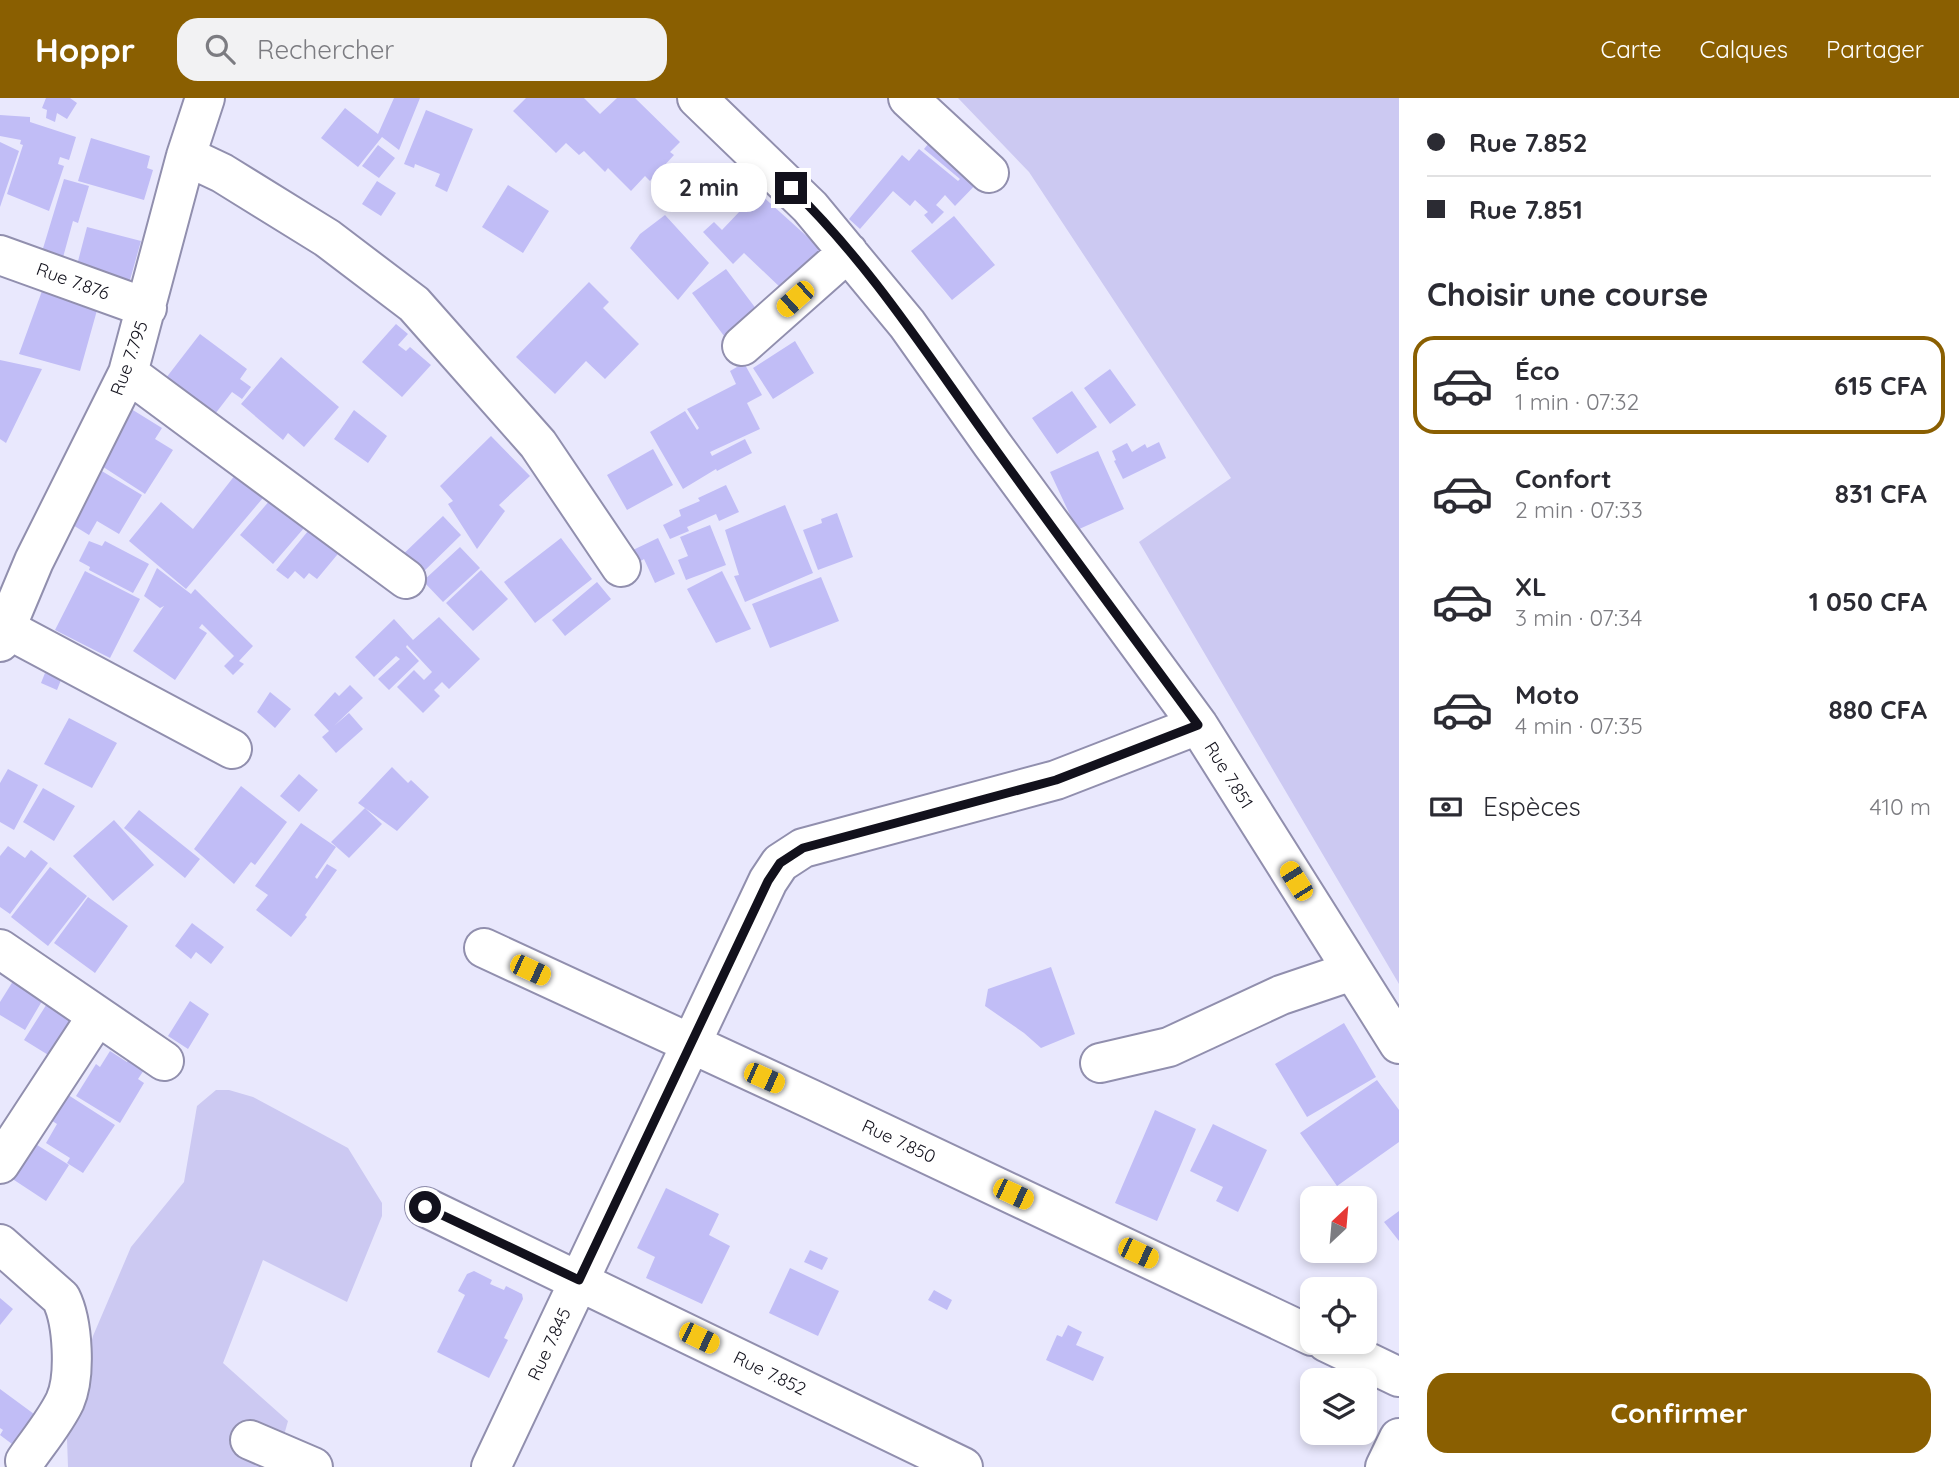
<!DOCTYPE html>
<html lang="fr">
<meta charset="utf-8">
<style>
body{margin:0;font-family:Quicksand,sans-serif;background:#f2f2f3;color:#2b2b33;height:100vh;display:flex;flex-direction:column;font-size:26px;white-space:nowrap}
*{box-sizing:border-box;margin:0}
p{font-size:23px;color:#7c7c81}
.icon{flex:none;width:38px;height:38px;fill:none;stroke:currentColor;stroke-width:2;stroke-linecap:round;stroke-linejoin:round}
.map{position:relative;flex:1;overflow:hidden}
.panel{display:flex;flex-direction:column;background:#fff;width:560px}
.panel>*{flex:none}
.guide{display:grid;align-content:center;height:154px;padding:0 28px;background:#fff}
.needle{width:46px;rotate:26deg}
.buttons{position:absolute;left:1300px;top:1088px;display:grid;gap:14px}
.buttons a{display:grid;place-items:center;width:77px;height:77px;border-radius:14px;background:#fff;box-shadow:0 4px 10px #0003;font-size:35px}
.end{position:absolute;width:32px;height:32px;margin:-16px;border:9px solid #12111c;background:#fff;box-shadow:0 0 0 4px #fff}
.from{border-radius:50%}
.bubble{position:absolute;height:49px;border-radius:21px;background:#fff;box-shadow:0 4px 10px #0003;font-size:23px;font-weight:700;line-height:49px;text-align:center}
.car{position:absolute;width:21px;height:42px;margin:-21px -10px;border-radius:9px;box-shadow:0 0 5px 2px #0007;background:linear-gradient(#f5c518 24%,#345 0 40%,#f5c518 0 76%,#345 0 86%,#f5c518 0)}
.guide b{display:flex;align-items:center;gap:24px;height:66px;font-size:26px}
.guide b+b{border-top:2px solid #e1e1e2}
.guide i{width:18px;height:18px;background:#2b2b33}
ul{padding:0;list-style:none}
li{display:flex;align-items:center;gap:21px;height:98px;margin:0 14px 10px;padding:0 14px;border:4px solid transparent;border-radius:21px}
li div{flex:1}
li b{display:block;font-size:26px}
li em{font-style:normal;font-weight:700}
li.on{border-color:#8a5f01}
li>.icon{width:63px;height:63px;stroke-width:1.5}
h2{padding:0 28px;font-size:32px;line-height:84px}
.pay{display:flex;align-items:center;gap:18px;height:77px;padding:0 28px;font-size:26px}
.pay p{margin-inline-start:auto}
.cta{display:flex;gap:14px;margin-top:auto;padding:14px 28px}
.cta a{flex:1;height:80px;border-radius:21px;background:#8a5f01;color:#fff;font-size:28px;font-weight:700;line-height:80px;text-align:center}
header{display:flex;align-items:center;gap:42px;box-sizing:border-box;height:98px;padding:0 35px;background:#8a5f01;color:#fff}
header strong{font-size:33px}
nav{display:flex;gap:38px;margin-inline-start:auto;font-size:24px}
.search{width:490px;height:63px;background:#f2f2f3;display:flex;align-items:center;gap:18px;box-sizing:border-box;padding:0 24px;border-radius:21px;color:#7c7c81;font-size:26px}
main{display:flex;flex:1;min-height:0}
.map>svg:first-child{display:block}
.green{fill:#ccc9f2}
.building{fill:#c1bdf6}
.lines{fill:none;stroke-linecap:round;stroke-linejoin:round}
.minor-casing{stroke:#918fae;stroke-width:42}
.minor{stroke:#fff;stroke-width:38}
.route{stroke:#12111c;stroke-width:9}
.labels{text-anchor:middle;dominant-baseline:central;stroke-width:5;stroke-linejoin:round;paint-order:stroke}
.street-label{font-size:18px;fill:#12111c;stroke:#fff}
</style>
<header>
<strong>Hoppr</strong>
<div class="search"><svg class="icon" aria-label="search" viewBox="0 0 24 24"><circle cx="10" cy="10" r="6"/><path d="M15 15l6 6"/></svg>Rechercher</div>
<nav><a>Carte</a><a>Calques</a><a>Partager</a></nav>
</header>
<main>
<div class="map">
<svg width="1399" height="1369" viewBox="0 0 1399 1369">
<rect width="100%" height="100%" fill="#e9e8fd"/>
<path class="green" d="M958,0H1399V886L1139,444L1231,380L1029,74Z
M216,992H229L253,999L348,1050L382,1105V1118L347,1204L263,1162L223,1265L288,1323L275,1369H68L67,1341L74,1302L93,1238L131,1149L184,1084L197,1008Z"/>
<path class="building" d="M46,0H70L77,5L67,21L57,15L55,24L46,20L47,12L42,10Z
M394,0H420L399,52L382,39L358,69L321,40L345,10L378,36Z
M526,0H584L600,16L617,0H635L680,44L670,54L674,57L650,83L645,78L631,93L608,70L605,74L584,53L579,57L566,45L556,55L513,13Z
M426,12L473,31L447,94L435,88L440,76L415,66L414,70L404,66Z
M0,17L30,19V24L76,39L69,62L60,59L58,66L64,68L49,113L7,96L23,47L20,46L21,42L0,38Z
M937,35L984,78L955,108L945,97L936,107L944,114L932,126L924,117L928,114L915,102L910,108L893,93L860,131L849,121L902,57L909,63L919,51L958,83L960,81L924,51Z
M91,40L150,58L147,70L153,72L144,102L78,83Z
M0,44L19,53L0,109Z
M378,47L395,60L379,80L362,68Z
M64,81L89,88L78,125L73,123L62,163L41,157Z
M377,83L396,95L381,118L362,106Z
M508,87L549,113L523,155L482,129Z
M758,94L822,152L783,192L744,155L733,166L703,134L714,124L722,132Z
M665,117L709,165L678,202L630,150L640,136Z
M954,118L995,167L952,202L911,153Z
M87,129L141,143L130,182L77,167Z
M726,171L760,216L727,242L692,195Z
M46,182L101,198L80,273L19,256Z
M589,184L609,204L603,210L639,246L605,281L586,263L555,296L516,259Z
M396,226L408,236L398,247L406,253L410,249L431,267L402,299L362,264Z
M200,236L247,271L240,281L251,289L242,301L232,294L215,316L166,280Z
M795,243L814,275L773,301L753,270Z
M281,259L339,309L304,349L288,335L283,342L241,306Z
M0,262L42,271L6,345L0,341Z
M744,265L762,297L747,305L760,331L710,354L712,358L745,341L752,355L717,373L716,371L683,391L650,334L685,313L697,332L699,330L687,311L736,286L730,273Z
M1110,271L1136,307L1110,326L1084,290Z
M1072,293L1097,329L1057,356L1032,320Z
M128,309L162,330L155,341L173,352L145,396L94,363Z
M354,312L387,338L368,365L334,341Z
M491,338L530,378L499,407L505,413L477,451L448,406L453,403L440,388Z
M1159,344L1166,360L1123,381L1114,363L1116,362L1112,353L1127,345L1132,354L1145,346L1147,350Z
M653,351L673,387L627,412L607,377Z
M1098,353L1124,411L1077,432L1050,374Z
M95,369L142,397L119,436L97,423L89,437L63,421Z
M239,372L268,394L186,491L129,443L161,404L193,431Z
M726,387L739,414L719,423L716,416L687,429L689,433L670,441L663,427L681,418L679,412L700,403L698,400Z
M271,401L304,430L273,466L240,437Z
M785,407L813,475L745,504L734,478L739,477L725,432Z
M837,415L853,459L818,472L803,432L822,425L821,421Z
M443,418L461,437L417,480L396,463Z
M313,427L342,451L317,481L309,475L304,481L295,473L288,481L276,472Z
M710,427L726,467L686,482L678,462L688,458L680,439Z
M561,440L592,481L535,525L504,484Z
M658,440L675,476L655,485L644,461L639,464L633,452Z
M89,443L102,448L105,443L149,466L133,495L89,472L90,469L79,463Z
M460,449L480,470L443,504L423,483Z
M157,470L191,496L195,491L253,548L239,563L244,566L233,577L224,568L234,558L202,526L199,530L207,535L175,582L133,553L164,508L160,510L144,498Z
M481,472L508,501L473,533L446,505Z
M85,473L140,501L110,560L55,532Z
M722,473L751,531L716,545L687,491Z
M821,479L839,523L770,550L752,506Z
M597,484L611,501L565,538L552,522Z
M439,519L480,561L449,591L442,584L434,592L440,598L423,615L397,589L414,572L424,582L432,574L407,547L406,549L419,563L389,592L378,581L400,561L396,558L374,579L355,559L394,521L413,542Z
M45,575L61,582L57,592L41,585Z
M350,587L363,600L334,628L349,615L363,631L336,655L322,639L329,633L314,617L335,594L339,598Z
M270,594L291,611L275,630L257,614Z
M69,620L117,645L92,690L44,666Z
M392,669L408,685L411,682L429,699L397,733L358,705Z
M8,671L38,687L14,732L0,724V685Z
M299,676L318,692L299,714L280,698Z
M241,688L287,724L255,767L251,764L234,786L194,751Z
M43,690L75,708L54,743L23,724Z
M365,710L382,726L349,760L331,744Z
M139,712L200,761L185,780L124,730Z
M114,722L154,767L113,803L73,758Z
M301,725L336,749L315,779L317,781L327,766L337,772L305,817L307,819L291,839L256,812L268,797L255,788Z
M8,748L25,760L31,752L48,765L10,816L0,809V758Z
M50,769L87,798L48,848L11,819Z
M88,799L128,828L95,875L54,845Z
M192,825L224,849L211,866L196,854L191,861L175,848Z
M1051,869L1075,936L1041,950L1024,935L985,908L988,891Z
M15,880L45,898L25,932L0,917V904Z
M50,901L84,922L58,963L24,942Z
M190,903L209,916L188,951L168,938Z
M1344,925L1376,979L1307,1019L1275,966Z
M110,953L127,964L130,959L146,969L138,981L144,985L120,1025L76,998L96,966L100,969Z
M1377,982L1399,1012V1044L1337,1088L1300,1035Z
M62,993L115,1027L83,1075L67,1065L70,1060L46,1045L57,1026L46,1019Z
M1155,1012L1196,1031L1157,1123L1115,1105Z
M1213,1026L1267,1052L1238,1114L1216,1103L1223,1089L1190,1073Z
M34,1045L69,1067L46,1103L11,1080Z
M666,1090L719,1116L709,1137L730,1148L702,1206L646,1180L655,1159L637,1150Z
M1399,1113V1143L1384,1124Z
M810,1152L828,1160L822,1172L804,1164Z
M790,1170L839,1193L818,1238L769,1215Z
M474,1173L492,1182L490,1186L504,1192L506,1188L522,1196L523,1201L504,1240L508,1242L489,1280L437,1254L465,1197L458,1193L467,1176Z
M934,1192L952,1202L947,1212L928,1202Z
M0,1200L13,1211L0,1227Z
M1068,1227L1082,1234L1076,1247L1104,1259L1093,1283L1046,1262L1057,1237L1062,1239Z
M0,1291L34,1316L12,1346L0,1337L3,1332L0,1330Z"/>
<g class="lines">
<g class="minor-casing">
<path id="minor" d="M697,0L810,109L907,226L992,346L1198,627L1399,946
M908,0L989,75
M186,58L222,75L327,140L414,206L538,346L621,469
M0,157L147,210
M742,248L848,154
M128,275L406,481
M7,531L232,651
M0,544L34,463L128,275L186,58L205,0
M484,850L813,1002L1312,1238
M0,851L164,963
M1100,965L1169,949L1281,897L1352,873
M0,1066L97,918
M425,1109L963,1369
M0,1146L61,1200C73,1224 76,1278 65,1303C55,1324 38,1344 25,1363
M1326,1244L1399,1279
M250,1342L313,1369
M491,1369L768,783L780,765L803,750L1056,682L1198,627
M1385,1369L1399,1340"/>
</g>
<use href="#minor" class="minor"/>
</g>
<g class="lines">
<path class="route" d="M425,1109L579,1182L768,783L780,765L803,750L1056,682L1198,627C1129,533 1059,440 991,345C928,258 869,165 791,90"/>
</g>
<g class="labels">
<g class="street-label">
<text transform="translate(73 183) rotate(20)">Rue 7.876</text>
<text transform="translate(129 260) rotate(-70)">Rue 7.795</text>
<text transform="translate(1229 677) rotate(58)">Rue 7.851</text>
<text transform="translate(899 1043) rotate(25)">Rue 7.850</text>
<text transform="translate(549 1246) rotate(-65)">Rue 7.845</text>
<text transform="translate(770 1275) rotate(26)">Rue 7.852</text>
</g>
</g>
</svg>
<div class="buttons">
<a><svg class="needle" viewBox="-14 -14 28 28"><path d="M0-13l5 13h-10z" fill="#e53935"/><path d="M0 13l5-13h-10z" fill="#7c7c81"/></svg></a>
<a><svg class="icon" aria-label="locate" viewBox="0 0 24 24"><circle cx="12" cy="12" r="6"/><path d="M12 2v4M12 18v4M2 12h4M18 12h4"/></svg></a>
<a><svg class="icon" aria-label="layers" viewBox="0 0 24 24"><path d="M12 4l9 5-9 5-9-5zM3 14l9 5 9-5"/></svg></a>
</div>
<i class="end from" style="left:425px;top:1109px"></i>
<i class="end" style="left:791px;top:90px"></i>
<div class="bubble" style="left:651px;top:65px;width:116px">2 min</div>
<i class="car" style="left:795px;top:201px;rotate:228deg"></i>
<i class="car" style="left:1296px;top:783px;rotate:328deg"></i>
<i class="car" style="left:530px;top:872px;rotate:115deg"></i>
<i class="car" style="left:764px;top:980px;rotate:114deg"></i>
<i class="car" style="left:1013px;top:1096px;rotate:115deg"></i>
<i class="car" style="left:1138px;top:1155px;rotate:115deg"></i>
<i class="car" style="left:699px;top:1240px;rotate:116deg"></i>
</div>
<section class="panel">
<div class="guide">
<b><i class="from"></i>Rue 7.852</b>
<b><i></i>Rue 7.851</b>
</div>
<h2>Choisir une course</h2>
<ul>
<li class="on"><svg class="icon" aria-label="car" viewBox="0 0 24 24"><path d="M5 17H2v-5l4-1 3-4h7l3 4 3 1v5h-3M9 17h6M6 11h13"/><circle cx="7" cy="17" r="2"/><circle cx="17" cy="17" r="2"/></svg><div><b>Éco</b><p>1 min · 07:32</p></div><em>615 CFA</em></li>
<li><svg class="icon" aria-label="car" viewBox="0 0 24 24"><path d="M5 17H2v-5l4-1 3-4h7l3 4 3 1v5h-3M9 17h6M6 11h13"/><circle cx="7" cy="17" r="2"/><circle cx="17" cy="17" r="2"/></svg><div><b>Confort</b><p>2 min · 07:33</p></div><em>831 CFA</em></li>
<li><svg class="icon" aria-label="car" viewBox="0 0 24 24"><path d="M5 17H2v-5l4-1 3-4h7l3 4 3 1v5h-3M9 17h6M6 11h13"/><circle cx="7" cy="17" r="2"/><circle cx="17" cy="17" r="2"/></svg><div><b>XL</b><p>3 min · 07:34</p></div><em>1 050 CFA</em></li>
<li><svg class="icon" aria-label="car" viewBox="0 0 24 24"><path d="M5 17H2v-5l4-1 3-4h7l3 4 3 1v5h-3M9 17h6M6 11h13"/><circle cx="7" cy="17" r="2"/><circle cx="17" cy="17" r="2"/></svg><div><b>Moto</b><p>4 min · 07:35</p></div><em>880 CFA</em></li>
</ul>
<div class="pay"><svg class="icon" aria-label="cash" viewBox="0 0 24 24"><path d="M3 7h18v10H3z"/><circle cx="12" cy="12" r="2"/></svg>Espèces<p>410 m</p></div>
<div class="cta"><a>Confirmer</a></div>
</section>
</main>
